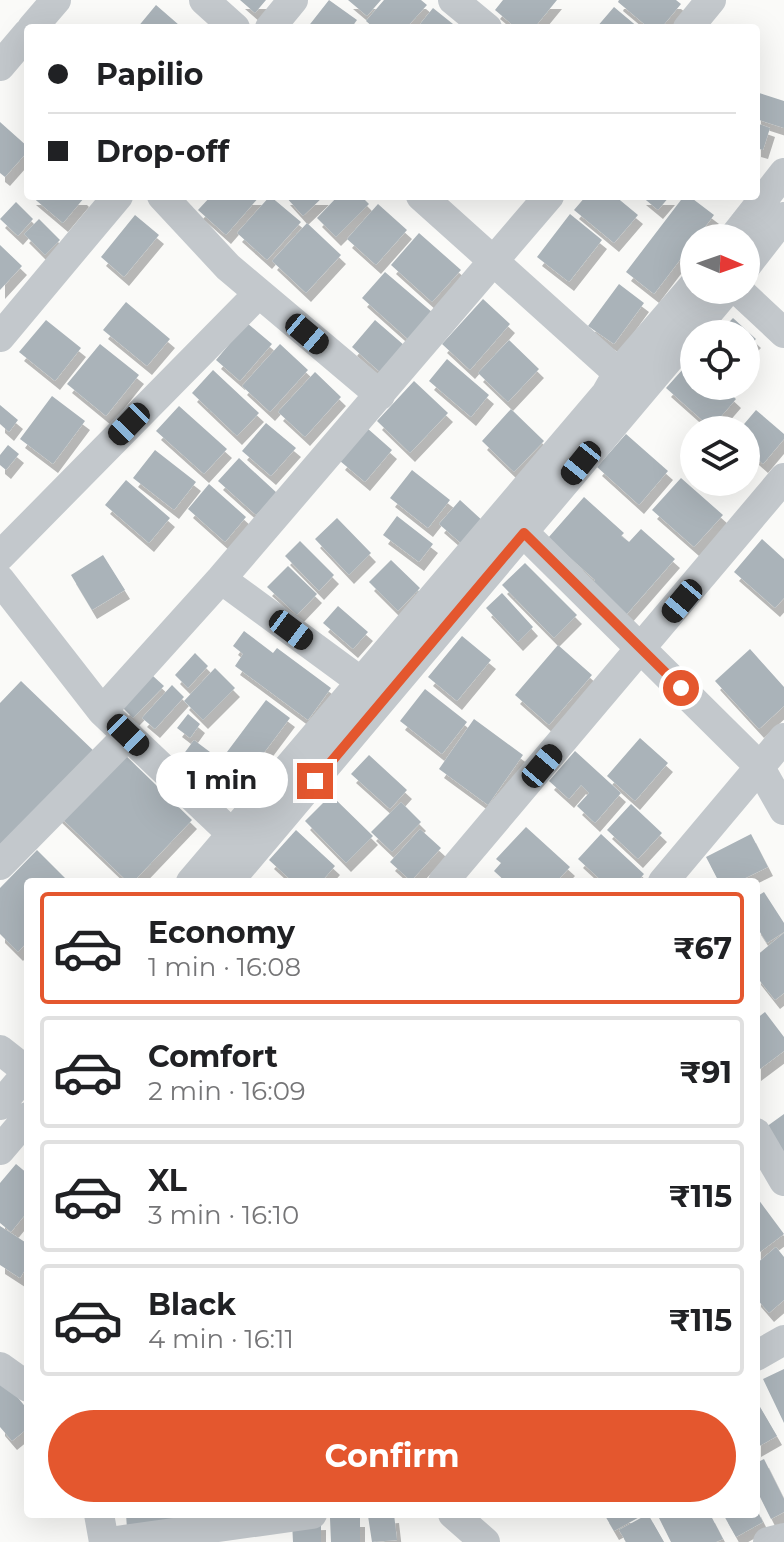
<!DOCTYPE html>
<meta charset="utf-8">
<style>
body{margin:0;font-family:Montserrat,sans-serif;background:#f2f2f2;color:#202124;height:100vh;display:flex;flex-direction:column;font-size:30px;white-space:nowrap}
*{box-sizing:border-box;margin:0}
p{font-size:26px;color:#757577}
.icon{flex:none;width:44px;height:44px;fill:none;stroke:currentColor;stroke-width:2;stroke-linecap:round;stroke-linejoin:round}
.map{position:relative;flex:1;overflow:hidden}
.drawer{position:absolute;left:24px;top:878px;width:736px;height:640px;display:flex;flex-direction:column;background:#fff;border-radius:8px;box-shadow:0 8px 32px #0002}
.drawer>*{flex:none}
.top-card{position:absolute;left:24px;top:24px;width:736px;height:176px;border-radius:8px;box-shadow:0 8px 32px #0002;display:grid;align-content:center;height:176px;padding:0 24px;background:#fff}
.needle{width:52px;rotate:92deg}
.fabs{position:absolute;left:680px;top:224px;display:grid;gap:16px}
.fabs a{display:grid;place-items:center;width:80px;height:80px;border-radius:50%;background:#fff;box-shadow:0 8px 32px #0002;font-size:40px}
.end{position:absolute;width:36px;height:36px;margin:-18px;border:10px solid #e4572e;background:#fff;box-shadow:0 0 0 4px #fff}
.from{border-radius:50%}
.bubble{position:absolute;height:56px;border-radius:28px;background:#fff;box-shadow:0 8px 32px #0002;font-size:26px;font-weight:700;line-height:56px;text-align:center}
.car{position:absolute;width:24px;height:48px;margin:-24px -12px;border-radius:10px;box-shadow:0 0 6px 2px #0007;background:linear-gradient(#222 24%,#8ab4d8 0 40%,#222 0 76%,#8ab4d8 0 86%,#222 0)}
.top-card b{display:flex;align-items:center;gap:28px;height:76px;font-size:30px}
.top-card b+b{border-top:2px solid #e0e0e0}
.top-card i{width:20px;height:20px;background:#202124}
ul{padding:14px 0 0;list-style:none}
li{display:flex;align-items:center;gap:24px;height:112px;margin:0 16px 12px;padding:0 8px;border:4px solid #e0e0e0;border-radius:8px}
li div{flex:1}
li b{display:block;font-size:30px}
li em{font-style:normal;font-weight:700}
li.active{border-color:#e4572e}
li>.icon{width:72px;height:72px;stroke-width:1.5}
.cta{display:flex;gap:16px;margin-top:auto;padding:16px 24px}
.cta a{flex:1;height:92px;border-radius:48px;background:#e4572e;color:#fff;font-size:32px;font-weight:700;line-height:92px;text-align:center}
.map>svg:first-child{display:block}
.building{fill:#aab3b9;filter:url(#shadow)}
.lines{fill:none;stroke-linecap:round;stroke-linejoin:round}
.minor{stroke:#c3c8cc;stroke-width:30}
.route{stroke:#e4572e;stroke-width:10}
</style>
<div class="map">
<svg width="784" height="1542" viewBox="0 0 784 1542">
<defs>
<filter id="shadow"><feDropShadow dx="5" dy="9" stdDeviation="0" flood-color="#0004"/></filter>
</defs>
<rect width="100%" height="100%" fill="#fafaf8"/>
<path class="building" d="M240,0H266L255,13Z
M329,0L357,20L351,28H307Z
M348,0H381L367,16Z
M384,0H421L427,5L406,28H374L366,21Z
M503,0H557L534,28H516L495,10Z
M619,0H676L681,4L661,28H649L618,2Z
M156,5L179,25L177,28H137Z
M614,7L639,28H596Z
M433,8L458,28H417Z
M756,92L784,101V128L756,119Z
M0,122L28,147V151L5,177L0,173Z
M756,123L770,128L763,150L756,148Z
M31,196H82L84,198L63,223Z
M211,196H260L226,235L198,210Z
M270,196L301,222L267,260L237,233Z
M285,196H324L303,216Z
M338,196H361L369,204L336,237L317,218Z
M586,196H615L638,215L614,243L574,210Z
M641,196H670L658,210Z
M684,196H689L714,215L654,294L626,272Z
M16,202L33,219L18,236L0,219Z
M378,204L407,230L376,265L347,239Z
M570,214L602,240L569,282L537,257Z
M135,215L159,235L124,277L101,257Z
M39,219L60,240L45,255L24,234Z
M307,223L341,255L306,293L272,261Z
M419,233L461,270L432,302L391,265Z
M0,245L22,266L0,290Z
M385,272L433,313L409,340L362,298Z
M619,284L644,303L614,344L588,326Z
M483,299L510,324L470,370L442,344Z
M126,302L170,339L147,366L103,330Z
M733,318L756,339L746,349V334H718Z
M46,320L81,348L55,381L19,352Z
M375,320L405,346L381,373L352,347Z
M247,323L272,344L240,381L216,360Z
M509,340L539,369L508,402L478,373Z
M100,344L139,375L106,416L67,384Z
M280,344L308,370L270,412L242,386Z
M447,359L489,395L471,417L429,381Z
M692,359L694,361V386H722L736,399L711,428L666,388Z
M213,370L259,413L237,436L192,393Z
M315,372L341,397L305,437L278,412Z
M414,381L448,413L410,453L377,421Z
M52,396L85,421L53,464L20,439Z
M0,405L18,420L9,432L0,424Z
M179,406L227,449L204,474L156,431Z
M511,409L544,441L514,472L482,441Z
M756,410L784,434V439L763,464L746,449V430H739Z
M266,423L296,448L271,476L242,451Z
M367,428L392,450L365,482L340,461Z
M626,434L668,471L639,505L597,467Z
M8,445L19,454L6,470L0,465V455Z
M155,450L196,482L174,510L133,478Z
M239,458L277,493L256,515L218,481Z
M412,470L450,500L428,528L390,498Z
M681,478L723,515L694,547L652,510Z
M126,480L170,518L149,543L105,505Z
M209,484L246,517L225,542L188,509Z
M584,497L624,533L621,536L629,542L641,529L675,559L626,615L591,585L595,580L548,538Z
M460,500L484,522L463,545L439,524Z
M397,516L433,544L419,562L383,535Z
M337,518L371,553L349,575L315,539Z
M762,539L784,559V598L775,608L734,572Z
M300,541L334,575L319,591L285,556Z
M103,555L125,590L92,610L71,575Z
M391,560L420,588L398,611L369,582Z
M525,563L577,615L554,638L502,585Z
M288,566L317,594L297,615L267,587Z
M502,593L533,627L518,642L486,608Z
M338,606L368,632L353,649L323,623Z
M244,631L273,653L277,648L331,688L308,720L235,666L243,654L233,646Z
M462,636L491,660L457,701L428,677Z
M558,645L592,675L549,725L515,695Z
M750,649L784,687V706L759,729L715,681Z
M195,653L208,666L188,688L175,675Z
M215,668L235,688L203,720L184,701Z
M153,676L164,686L133,718L123,708Z
M21,681L98,755L0,859V703Z
M172,685L184,697L155,729L142,718Z
M425,689L467,722L442,754L400,721Z
M266,700L290,718L251,770L227,752Z
M188,714L200,724L190,738L177,728Z
M474,719L523,755L488,805L439,769Z
M640,738L668,763L635,801L607,776Z
M194,740L214,755L196,778L177,763Z
M118,748L192,820L133,882H128L56,813Z
M575,751L621,793L595,823L577,806L589,793L581,785L569,799L549,781Z
M369,755L407,790L390,809L351,774Z
M331,795L373,836L346,863L305,821Z
M401,802L421,822L392,852L371,832Z
M631,804L662,833L638,859L607,830Z
M526,827L570,867L556,882H506L494,871L501,863L496,859Z
M420,829L441,848L411,881L390,862Z
M296,830L335,866L321,882H293L269,860Z
M601,834L644,874L637,882H603L578,859Z
M751,834L768,867L737,882H719L706,857Z
M37,850L69,882H28V941L18,952L0,934V888Z
M764,892L784,923V932L767,943L756,926V897Z
M784,933V993L775,1000L756,976V956Z
M765,1012L784,1037V1051L756,1072V1019Z
M784,1114V1152L766,1127Z
M16,1164L28,1174V1211L11,1232L0,1223V1183Z
M758,1199L784,1234L756,1255V1200Z
M0,1226L28,1244V1265L20,1278L0,1265Z
M776,1247L784,1257V1300L769,1313L756,1298V1264Z
M784,1369V1423L763,1379Z
M0,1376L28,1410V1428L12,1441L0,1427Z
M756,1400L777,1436L756,1448Z
M764,1459L784,1499V1512L771,1519L756,1489V1463Z
M756,1508L763,1522L736,1537L723,1514H756Z
M126,1514H194V1524L127,1529Z
M394,1514L397,1540L372,1542L368,1516Z
M604,1514H645L614,1531Z
M648,1514L664,1542H626L619,1530Z
M657,1514H710L723,1539L716,1542H671Z
M330,1518H360V1542H331Z
M321,1521V1542H293L292,1522Z"/>
<g class="lines">
<path class="minor" d="M204,0L235,28
M453,0L487,28
M32,28L56,0
M270,28L293,0
M688,28L711,0
M0,66L28,33
M162,196L228,267L380,395
M421,196L618,373
M733,238L784,173
M746,266L784,217
M738,290L784,333
M0,337L118,196
M507,522L524,533L759,766L784,810
M0,556L259,293
M221,579L360,681
M0,580L102,711L232,834
M102,711L221,579L549,196
M0,865L128,735
M191,882L606,394L618,373L694,285
M228,882L727,290
M443,882L784,478
M663,882L784,738
M0,1050L28,1072
M0,1105L28,1072
M756,1133L784,1181
M0,1150L28,1117
M756,1356L784,1340
M0,1367L28,1387
M99,1514L104,1542
M453,1514L485,1542
M109,1542L312,1514
M768,1542L784,1538"/>
</g>
<g class="lines">
<path class="route" d="M315,781L524,533L681,688"/>
</g>
</svg>
<div class="fabs">
<a><svg class="needle" viewBox="-14 -14 28 28"><path d="M0-13l5 13h-10z" fill="#e53935"/><path d="M0 13l5-13h-10z" fill="#757577"/></svg></a>
<a><svg class="icon" aria-label="locate" viewBox="0 0 24 24"><circle cx="12" cy="12" r="6"/><path d="M12 2v4M12 18v4M2 12h4M18 12h4"/></svg></a>
<a><svg class="icon" aria-label="layers" viewBox="0 0 24 24"><path d="M12 4l9 5-9 5-9-5zM3 14l9 5 9-5"/></svg></a>
</div>
<i class="end from" style="left:681px;top:688px"></i>
<i class="end" style="left:315px;top:781px"></i>
<div class="bubble" style="left:156px;top:752px;width:132px">1 min</div>
<i class="car" style="left:307px;top:334px;rotate:130deg"></i>
<i class="car" style="left:129px;top:424px;rotate:224deg"></i>
<i class="car" style="left:581px;top:463px;rotate:219deg"></i>
<i class="car" style="left:682px;top:601px;rotate:220deg"></i>
<i class="car" style="left:291px;top:630px;rotate:127deg"></i>
<i class="car" style="left:128px;top:735px;rotate:134deg"></i>
<i class="car" style="left:542px;top:766px;rotate:40deg"></i>
<div class="top-card">
<b><i class="from"></i>Papilio</b>
<b><i></i>Drop-off</b>
</div>
<section class="drawer">
<ul>
<li class="active"><svg class="icon" aria-label="car" viewBox="0 0 24 24"><path d="M5 17H2v-5l4-1 3-4h7l3 4 3 1v5h-3M9 17h6M6 11h13"/><circle cx="7" cy="17" r="2"/><circle cx="17" cy="17" r="2"/></svg><div><b>Economy</b><p>1 min · 16:08</p></div><em>₹67</em></li>
<li><svg class="icon" aria-label="car" viewBox="0 0 24 24"><path d="M5 17H2v-5l4-1 3-4h7l3 4 3 1v5h-3M9 17h6M6 11h13"/><circle cx="7" cy="17" r="2"/><circle cx="17" cy="17" r="2"/></svg><div><b>Comfort</b><p>2 min · 16:09</p></div><em>₹91</em></li>
<li><svg class="icon" aria-label="car" viewBox="0 0 24 24"><path d="M5 17H2v-5l4-1 3-4h7l3 4 3 1v5h-3M9 17h6M6 11h13"/><circle cx="7" cy="17" r="2"/><circle cx="17" cy="17" r="2"/></svg><div><b>XL</b><p>3 min · 16:10</p></div><em>₹115</em></li>
<li><svg class="icon" aria-label="car" viewBox="0 0 24 24"><path d="M5 17H2v-5l4-1 3-4h7l3 4 3 1v5h-3M9 17h6M6 11h13"/><circle cx="7" cy="17" r="2"/><circle cx="17" cy="17" r="2"/></svg><div><b>Black</b><p>4 min · 16:11</p></div><em>₹115</em></li>
</ul>
<div class="cta"><a>Confirm</a></div>
</section>
</div>
